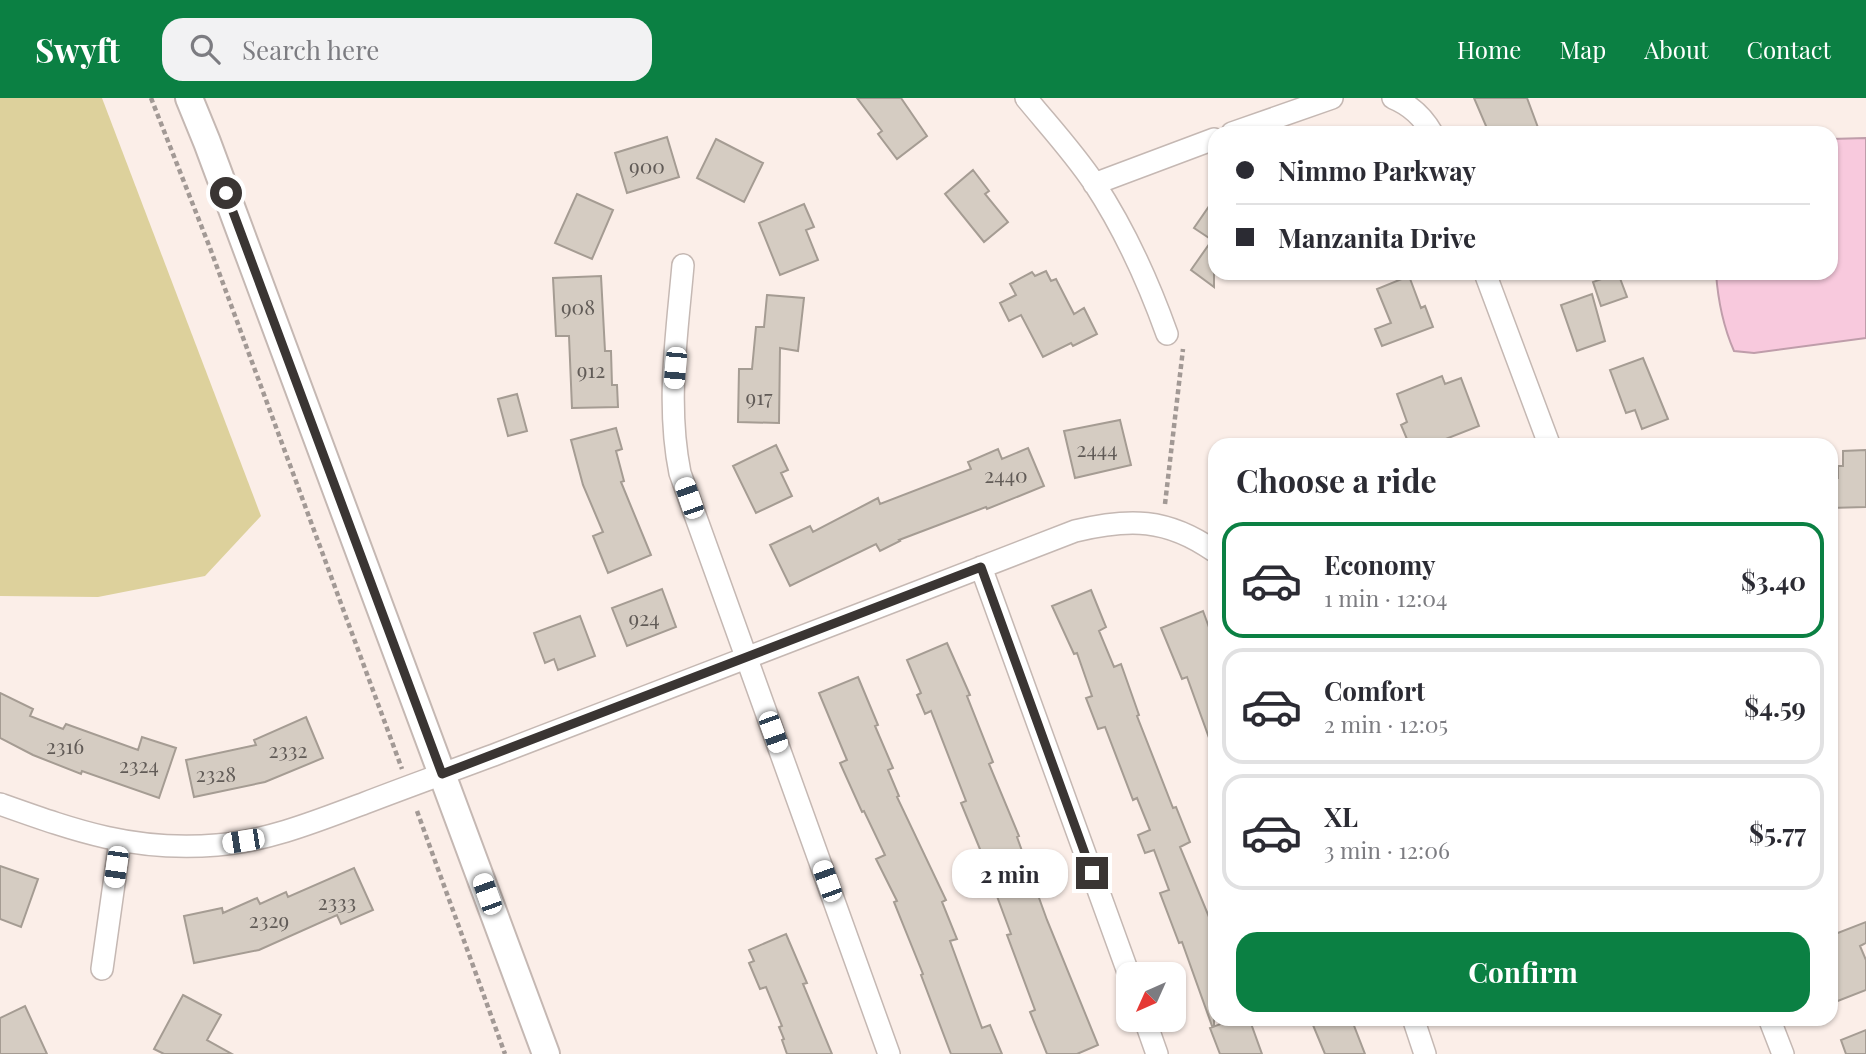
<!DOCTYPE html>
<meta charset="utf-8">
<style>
body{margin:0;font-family:"Playfair Display",serif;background:#f2f2f3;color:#2b2b33;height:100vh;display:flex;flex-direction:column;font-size:26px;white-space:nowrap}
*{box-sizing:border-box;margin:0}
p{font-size:23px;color:#7c7c81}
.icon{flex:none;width:38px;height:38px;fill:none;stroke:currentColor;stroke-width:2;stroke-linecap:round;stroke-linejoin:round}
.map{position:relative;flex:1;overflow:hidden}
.drawer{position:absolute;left:1208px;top:340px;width:630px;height:588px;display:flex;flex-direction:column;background:#fff;border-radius:21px;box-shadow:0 2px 5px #0004}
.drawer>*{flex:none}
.banner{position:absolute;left:1208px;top:28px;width:630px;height:154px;border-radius:21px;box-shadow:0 2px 5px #0004;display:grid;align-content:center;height:154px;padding:0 28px;background:#fff}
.needle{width:46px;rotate:225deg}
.tools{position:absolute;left:1116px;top:864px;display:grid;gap:14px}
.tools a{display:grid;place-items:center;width:70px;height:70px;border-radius:14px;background:#fff;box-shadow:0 2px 5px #0004;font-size:35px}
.end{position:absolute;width:32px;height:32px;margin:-16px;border:9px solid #3a3533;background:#fff;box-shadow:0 0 0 4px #fff}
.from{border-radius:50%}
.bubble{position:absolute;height:49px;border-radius:21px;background:#fff;box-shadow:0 2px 5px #0004;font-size:23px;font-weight:700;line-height:49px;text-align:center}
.car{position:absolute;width:21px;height:42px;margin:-21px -10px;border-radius:9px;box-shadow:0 0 5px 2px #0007;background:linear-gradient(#fff 24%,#345 0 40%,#fff 0 76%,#345 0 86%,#fff 0)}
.banner b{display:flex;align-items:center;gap:24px;height:66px;font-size:26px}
.banner b+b{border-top:2px solid #e1e1e2}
.banner i{width:18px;height:18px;background:#2b2b33}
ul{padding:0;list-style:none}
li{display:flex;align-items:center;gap:21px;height:116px;margin:0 14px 10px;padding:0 14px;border:4px solid #e1e1e2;border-radius:21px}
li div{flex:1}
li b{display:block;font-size:26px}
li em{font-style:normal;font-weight:700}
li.on{border-color:#0b8043}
li>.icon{width:63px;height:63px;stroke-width:1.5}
h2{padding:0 28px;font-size:32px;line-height:84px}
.action{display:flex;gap:14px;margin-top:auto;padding:14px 28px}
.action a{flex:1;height:80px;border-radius:21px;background:#0b8043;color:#fff;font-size:28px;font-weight:700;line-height:80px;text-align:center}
header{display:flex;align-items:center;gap:42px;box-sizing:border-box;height:98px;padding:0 35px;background:#0b8043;color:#fff}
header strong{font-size:33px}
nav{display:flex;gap:38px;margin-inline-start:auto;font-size:24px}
.search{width:490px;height:63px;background:#f2f2f3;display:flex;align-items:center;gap:18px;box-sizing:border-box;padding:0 24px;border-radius:21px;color:#7c7c81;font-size:26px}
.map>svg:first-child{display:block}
.green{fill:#ddd19c}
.water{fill:#f8c9dd;stroke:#bf9daa;stroke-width:2}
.building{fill:#d5ccc2;stroke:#a59c93;stroke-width:2}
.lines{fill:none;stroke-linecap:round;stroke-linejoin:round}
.minor-casing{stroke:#c5b8b3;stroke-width:24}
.tertiary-casing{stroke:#c5b8b3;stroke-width:30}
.path{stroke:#a29995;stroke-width:4.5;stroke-dasharray:5 3.5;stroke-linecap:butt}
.minor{stroke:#fff;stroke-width:21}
.tertiary{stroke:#fff;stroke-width:26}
.route{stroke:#3a3533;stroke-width:9}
.labels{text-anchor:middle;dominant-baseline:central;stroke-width:5;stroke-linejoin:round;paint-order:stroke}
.number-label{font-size:21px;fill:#615b57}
</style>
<header>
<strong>Swyft</strong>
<div class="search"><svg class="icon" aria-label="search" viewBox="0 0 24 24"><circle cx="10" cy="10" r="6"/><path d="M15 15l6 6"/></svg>Search here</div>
<nav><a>Home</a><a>Map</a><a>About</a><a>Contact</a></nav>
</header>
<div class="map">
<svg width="1866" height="956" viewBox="0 0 1866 956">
<rect width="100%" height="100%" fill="#fbeee8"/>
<path class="green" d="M0,0H102L261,418L205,478L98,499L0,498Z"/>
<path class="water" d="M1866,40V240L1754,255L1734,253C1723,228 1718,203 1716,175H1830L1831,41Z"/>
<path class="building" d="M857,0H901L927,38L897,61L878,36L882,33Z
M1474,0H1527L1540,35H1489Z
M667,39L679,79L627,95L615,55Z
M716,41L763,65L744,104L697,80Z
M973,72L989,93L985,96L1008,124L984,144L945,96Z
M577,96L613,112L592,161L555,145Z
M1214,101V189L1191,172L1212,142L1194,130Z
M804,106L814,129L806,132L818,162L780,177L759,125Z
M1046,173L1051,183L1056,181L1074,216L1084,210L1097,236L1073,248L1071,245L1043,259L1021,217L1009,223L1000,205L1016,197L1010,186L1032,174L1035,178Z
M1618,175L1627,199L1601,208L1593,184Z
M601,178L605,253H611L612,287H617L618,309L572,310L569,238H556L553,180Z
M1409,178L1421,210L1425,208L1433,229L1382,248L1375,231L1391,225L1377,191Z
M1592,196L1605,243L1577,253L1561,207Z
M767,197L804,200L798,253L780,250L779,325L738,324L739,271H752L756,229H764Z
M1643,260L1668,321L1642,331L1635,312L1626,315L1610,272Z
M1442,278L1445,286L1461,280L1479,328L1433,346H1409L1401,327L1407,324L1397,296Z
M517,296L527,333L508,338L498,301Z
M1120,322L1131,367L1075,380L1064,333Z
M616,330L622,351L616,353L624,383L621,384L651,457L608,475L593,438L603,434L583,387L571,342Z
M776,347L788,372L781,375L792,398L756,415L733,368Z
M1028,350L1044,388L987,411L986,409L899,442L900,443L880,453L876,446L790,488L770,447L810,428L813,434L878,400L880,406L971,371L968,364L998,351L1002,361Z
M1866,352V409L1830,410V380H1838V368H1843V353Z
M662,491L676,529L627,548L612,510Z
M1091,492L1106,529L1099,533L1114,569L1121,566L1139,617L1137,618L1173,710L1176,709L1190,744L1180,749L1214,831V928H1212L1182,844L1179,845L1160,795L1169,792L1154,752L1145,755L1138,737L1150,732L1137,700L1133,702L1105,629L1098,631L1086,600L1092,598L1077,555L1074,556L1052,508Z
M1203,513L1214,543V647L1212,648L1187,579L1182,581L1161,530Z
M580,518L595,558L558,572L554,561L545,565L534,535Z
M947,545L970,597L967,598L993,664L989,666L1019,738L1017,739L1047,822L1098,947L1077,956H1047L1030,914L1035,912L1007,837L1011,836L995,793L987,795L980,776L989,773L961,705L966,703L931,613L925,616L917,597L921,595L907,562Z
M858,579L878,627L875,628L893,670L888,672L899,698L897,699L946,802L942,804L957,841L950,843L982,930L990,927L1002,956H951L921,877L923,876L894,804L897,803L876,761L885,757L864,713L862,714L840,665L847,662L819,595Z
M0,595L33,611L30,618L63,631L66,626L138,652L142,639L176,650L159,700L82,673L81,676L33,657L0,640Z
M306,619L323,660L265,684L194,699L186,662L256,647L254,642Z
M0,768L38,781L21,829L0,821Z
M354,770L373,812L341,826L337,817L259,852L194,865L184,818L222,810L223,815L257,800L260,806L286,794L288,799Z
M1866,824V845L1860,848L1866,862V892L1830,906V838Z
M786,836L807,885L803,886L832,956H787L782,942L784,941L779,929L782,928L766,889L760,891L749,865L754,863L749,852Z
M183,897L221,917L207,942L232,956H164L154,951Z
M25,908L47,956H0V920Z
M1236,920H1249L1262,956H1220L1210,930Z
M1310,920H1351L1365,956H1325Z
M1866,932V956H1846L1841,942Z"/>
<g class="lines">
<g class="minor-casing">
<path id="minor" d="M1026,0C1049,28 1074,55 1094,85C1125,132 1148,183 1167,236
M1393,0C1410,7 1423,19 1432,35
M1232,35L1332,0
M1094,86L1214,41
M683,167C677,236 666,306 680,375L889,956
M1485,175L1549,346
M981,469L1129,877
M0,706C76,733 134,754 217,747C268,743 317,723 365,705C409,688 454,672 499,655C691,582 883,507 1075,433C1129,420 1167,420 1214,453
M102,871L120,743
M1413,920L1425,956
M1769,920L1783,956
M1145,922L1157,956"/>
</g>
<g class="tertiary-casing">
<path id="tertiary" d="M189,0L207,44L546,956"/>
</g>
<path class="path" d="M151,0L210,150L402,671
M1165,406L1183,251
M417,713L505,956"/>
<use href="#minor" class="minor"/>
<use href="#tertiary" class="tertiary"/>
</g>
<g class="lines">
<path class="route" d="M226,95L442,676L981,469L1092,775"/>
</g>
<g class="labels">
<g class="number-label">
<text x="647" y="67">900</text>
<text x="578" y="208">908</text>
<text x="591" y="271">912</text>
<text x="759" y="298">917</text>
<text x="1097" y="350">2444</text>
<text x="1006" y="376">2440</text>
<text x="644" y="519">924</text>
<text x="65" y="647">2316</text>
<text x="288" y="651">2332</text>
<text x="139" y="666">2324</text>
<text x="216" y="675">2328</text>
<text x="337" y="803">2333</text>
<text x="269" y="821">2329</text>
</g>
</g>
</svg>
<div class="tools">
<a><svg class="needle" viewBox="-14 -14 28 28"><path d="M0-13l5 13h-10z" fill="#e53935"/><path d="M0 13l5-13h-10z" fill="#7c7c81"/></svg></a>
</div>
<i class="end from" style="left:226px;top:95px"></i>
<i class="end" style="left:1092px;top:775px"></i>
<div class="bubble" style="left:952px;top:751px;width:116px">2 min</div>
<i class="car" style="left:675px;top:270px;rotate:185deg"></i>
<i class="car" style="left:689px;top:400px;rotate:341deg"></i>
<i class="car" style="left:773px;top:634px;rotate:160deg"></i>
<i class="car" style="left:243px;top:743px;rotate:261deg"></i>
<i class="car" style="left:116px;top:769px;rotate:188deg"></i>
<i class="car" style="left:827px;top:783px;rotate:340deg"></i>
<i class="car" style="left:487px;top:796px;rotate:340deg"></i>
<div class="banner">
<b><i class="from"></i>Nimmo Parkway</b>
<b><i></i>Manzanita Drive</b>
</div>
<section class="drawer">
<h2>Choose a ride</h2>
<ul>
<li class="on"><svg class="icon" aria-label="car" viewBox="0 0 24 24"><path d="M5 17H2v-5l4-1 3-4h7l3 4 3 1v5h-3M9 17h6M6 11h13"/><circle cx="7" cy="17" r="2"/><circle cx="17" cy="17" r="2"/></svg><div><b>Economy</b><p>1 min · 12:04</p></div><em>$3.40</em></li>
<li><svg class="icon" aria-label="car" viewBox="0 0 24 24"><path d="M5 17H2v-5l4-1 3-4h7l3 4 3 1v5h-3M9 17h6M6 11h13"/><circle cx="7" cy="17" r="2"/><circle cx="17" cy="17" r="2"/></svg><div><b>Comfort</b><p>2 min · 12:05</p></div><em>$4.59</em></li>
<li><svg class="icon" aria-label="car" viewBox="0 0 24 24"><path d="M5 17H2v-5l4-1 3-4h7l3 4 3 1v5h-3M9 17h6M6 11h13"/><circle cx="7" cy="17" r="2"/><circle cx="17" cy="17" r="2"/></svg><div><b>XL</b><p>3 min · 12:06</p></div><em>$5.77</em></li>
</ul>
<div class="action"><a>Confirm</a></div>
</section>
</div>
